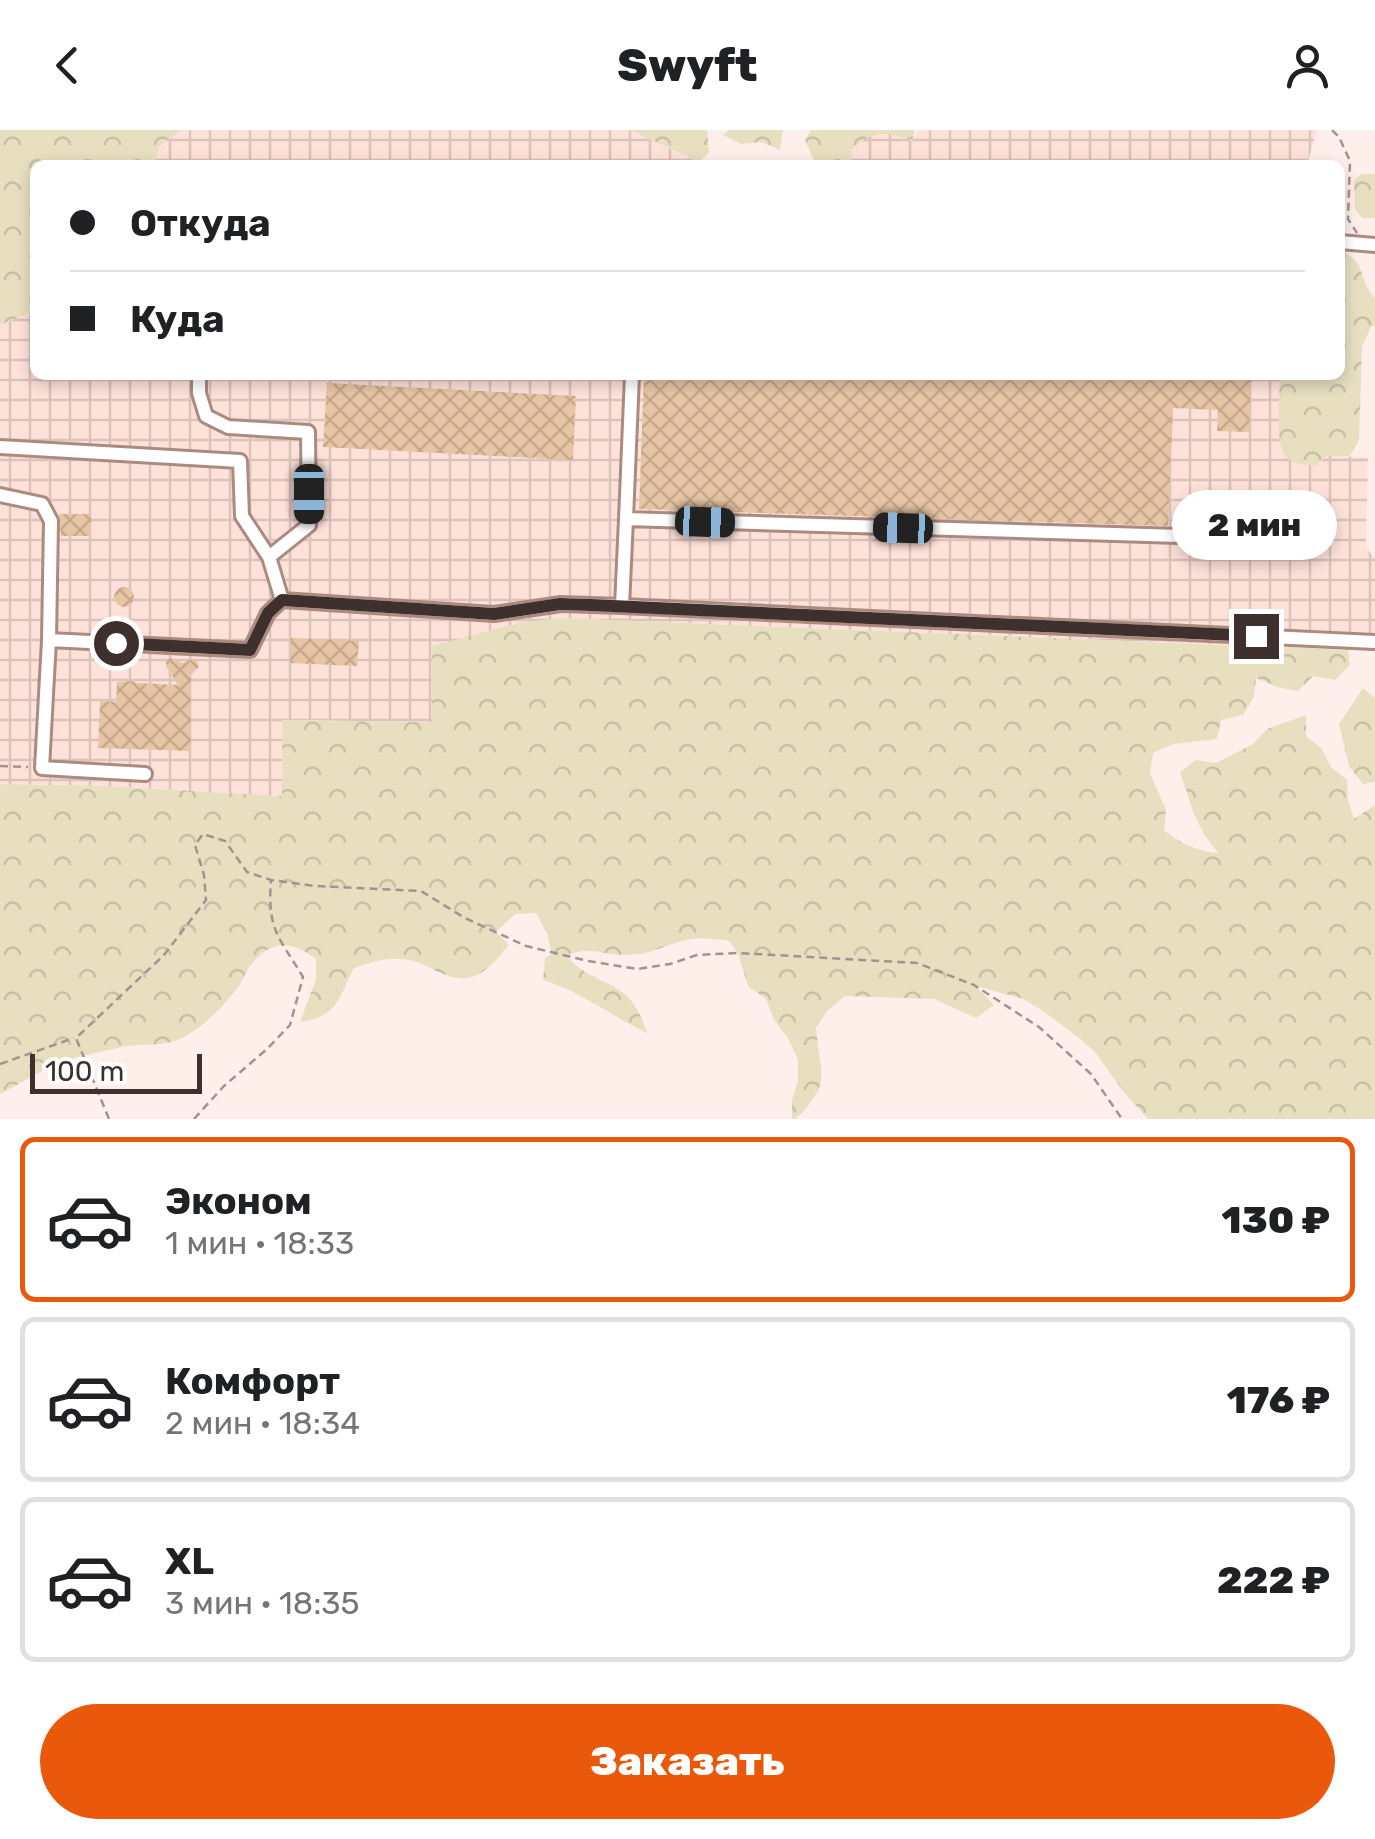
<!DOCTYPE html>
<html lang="ru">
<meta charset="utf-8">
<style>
body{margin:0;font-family:Rubik,sans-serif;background:#f6f6f6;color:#202124;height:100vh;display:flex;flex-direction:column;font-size:38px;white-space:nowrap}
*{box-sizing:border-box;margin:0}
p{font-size:32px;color:#757577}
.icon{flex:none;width:55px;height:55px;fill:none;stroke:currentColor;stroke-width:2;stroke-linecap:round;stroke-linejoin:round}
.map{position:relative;height:989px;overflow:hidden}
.details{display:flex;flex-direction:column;background:#fff;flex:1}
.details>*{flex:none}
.banner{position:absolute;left:30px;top:30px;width:1315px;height:220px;border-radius:15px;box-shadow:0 5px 15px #0003;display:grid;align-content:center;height:220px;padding:0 40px;background:#fff}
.scale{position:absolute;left:30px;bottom:25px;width:172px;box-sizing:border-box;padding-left:10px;border:5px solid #3e302c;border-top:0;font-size:28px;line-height:35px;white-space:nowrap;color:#3e302c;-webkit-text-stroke:8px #fff;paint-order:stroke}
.end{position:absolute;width:45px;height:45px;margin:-22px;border:12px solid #3e302c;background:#fff;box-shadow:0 0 0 5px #fff}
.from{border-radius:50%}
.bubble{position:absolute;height:70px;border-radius:35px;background:#fff;box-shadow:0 5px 15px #0003;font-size:32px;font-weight:800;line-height:70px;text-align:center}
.car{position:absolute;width:30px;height:60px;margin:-30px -15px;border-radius:12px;box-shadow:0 0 8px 2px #0007;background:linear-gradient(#222 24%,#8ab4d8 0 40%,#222 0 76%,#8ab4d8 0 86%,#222 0)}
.banner b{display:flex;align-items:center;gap:35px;height:95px;font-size:38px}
.banner b+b{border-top:2px solid #e0e0e0}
.banner i{width:25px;height:25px;background:#202124}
ul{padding:18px 0 0;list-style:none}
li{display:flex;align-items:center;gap:30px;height:165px;margin:0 20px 15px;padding:0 20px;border:5px solid #e0e0e0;border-radius:15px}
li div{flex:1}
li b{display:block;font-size:38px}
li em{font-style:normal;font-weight:800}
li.active{border-color:#ea580c}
li>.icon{width:90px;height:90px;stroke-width:1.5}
.cta{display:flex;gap:20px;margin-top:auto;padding:20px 40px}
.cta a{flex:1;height:115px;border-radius:60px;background:#ea580c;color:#fff;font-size:40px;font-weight:800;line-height:115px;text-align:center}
header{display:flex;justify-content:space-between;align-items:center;height:130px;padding:0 40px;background:#fff;font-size:45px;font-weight:800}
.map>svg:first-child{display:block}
.industrial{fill:url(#industrial-grid)}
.forest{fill:url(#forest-crowns)}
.building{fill:url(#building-cross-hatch)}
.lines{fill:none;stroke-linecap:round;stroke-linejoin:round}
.minor-casing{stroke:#ac8a80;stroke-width:18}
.path{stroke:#a2938f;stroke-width:2.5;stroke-dasharray:8 5;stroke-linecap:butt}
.minor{stroke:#fff;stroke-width:12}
.route{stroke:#3e302c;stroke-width:12}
</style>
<header><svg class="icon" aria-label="back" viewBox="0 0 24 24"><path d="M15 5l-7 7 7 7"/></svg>Swyft<svg class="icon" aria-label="person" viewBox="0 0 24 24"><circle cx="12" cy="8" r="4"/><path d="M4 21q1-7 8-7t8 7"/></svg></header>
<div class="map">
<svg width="1375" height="989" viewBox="0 0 1375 989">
<defs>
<pattern id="industrial-grid" width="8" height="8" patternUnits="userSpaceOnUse" patternTransform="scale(2.5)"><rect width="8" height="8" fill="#fee2da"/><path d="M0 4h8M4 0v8" fill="none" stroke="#dbc2bb"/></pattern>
<pattern id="forest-crowns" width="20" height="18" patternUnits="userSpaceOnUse" patternTransform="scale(2.5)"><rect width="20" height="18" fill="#e8dfc1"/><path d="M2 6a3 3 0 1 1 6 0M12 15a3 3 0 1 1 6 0" fill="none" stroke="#c8c0a6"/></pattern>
<pattern id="building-cross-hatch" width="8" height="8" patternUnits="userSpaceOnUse" patternTransform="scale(2.5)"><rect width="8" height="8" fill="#e7c4a4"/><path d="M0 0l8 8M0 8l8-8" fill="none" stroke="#c7a98d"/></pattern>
</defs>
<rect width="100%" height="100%" fill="#ffefeb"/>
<path class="industrial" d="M182,0H630L705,35H153L160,16Z
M920,0H1317L1307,35H850L851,20L866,6L888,3L911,11Z
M35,181V245H1280V315L1317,335L1326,326L1368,327L1366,417L1375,429V521L559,488L432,592L283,590L282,666L102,656L0,654V195Z"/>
<path class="forest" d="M0,0H182L160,16L153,35H35V181L0,195Z
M630,0H707L709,22L699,32Z
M729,0H783L780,20L761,12L741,14L723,5Z
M811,0H915L912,11C884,1 874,0 851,20L850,35H816L805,10Z
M1361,44H1375V88H1362L1355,79L1354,51Z
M1340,121C1368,130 1357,150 1375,168V195L1371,197L1362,216L1359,310L1350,326H1326L1317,335C1306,335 1295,336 1286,327C1274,315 1280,263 1280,245H1340Z
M559,488L1348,520L1350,535L1335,550L1313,546L1298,561L1277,557L1256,548L1254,567L1243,585L1221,590L1217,609L1174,614L1153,623L1150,643L1166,680L1164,700C1182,714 1196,721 1218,723L1205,706L1194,684L1180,642L1196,630L1216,633L1253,614L1267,599L1306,585V606L1322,619L1331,637L1347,650L1348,670L1354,689L1375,675V989H1148L1122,960L1095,922L1079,908L1042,880L1023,869L976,856L994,875L976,888L934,869L845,866L828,880L816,898C820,945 833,952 796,989H792V970L798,950V930L788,908L774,890L766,869L748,856L738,823L729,811C714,809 697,806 682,811C663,816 648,825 628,825C605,826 587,815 566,826C600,862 629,844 647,903C611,886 580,861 543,850L545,828L552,824L547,803L536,783L515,784L496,802L509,815C498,827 485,847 466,848C450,850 435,840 422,834C399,824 374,830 353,839C339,870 336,887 300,892L316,849V829C291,810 271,809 250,836C246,842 243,849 239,856C226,874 208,892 189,904C166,919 147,912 122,917C98,922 70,928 48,938C31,946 16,956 0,964V654L102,656L282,666V590L432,592V516L522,492Z
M1363,558L1375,568V652L1363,654L1349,636L1339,594Z"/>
<path class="building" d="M644,245H1251L1249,302L1217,301L1218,280L1173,278L1168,396L639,379Z
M327,253L576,266L573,330L323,317Z
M59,384H91V406H61Z
M114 467a10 10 0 1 1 20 0a10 10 0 1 1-20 0Z
M291,508L359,511L357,536L290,533Z
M170,528L183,533L193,529L197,531L199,537L191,545V621L98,618L100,571L116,572L117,552L132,551L137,553L178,555L167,538L166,532Z"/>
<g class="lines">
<g class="minor-casing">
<path id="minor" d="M1340,112L1375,115
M199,245V263L206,286L228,297L308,302L309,395L269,427
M0,317L240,331L242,386L269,427L282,470
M0,365L42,374L51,391L49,510
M626,389L632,245
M622,476L626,389L1180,406
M145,644L42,638L49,510L250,520L268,483L282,470L494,484L561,474L622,476L1375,512"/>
</g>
<path class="path" d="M1332,0L1339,7L1350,31L1348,89L1357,103
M0,636L28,637
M0,934L74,908
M109,989L76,908L164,825L206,770L204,745L195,715L203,704L225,711L247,742L271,750L315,756L421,761L465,788L526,816L588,831L637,839L670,834L697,825L738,823L917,833L974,855L1039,897L1091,944L1122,989
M194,989L224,956L267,919L290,895L303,847C279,807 267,800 271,751"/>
<use href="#minor" class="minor"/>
</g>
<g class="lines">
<path class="route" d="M116,513L250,520L268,483L282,470L494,484L560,474L591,475L1256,506"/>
</g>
</svg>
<div class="scale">100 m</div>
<i class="end from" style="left:116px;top:513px"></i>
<i class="end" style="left:1256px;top:506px"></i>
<div class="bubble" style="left:1172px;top:360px;width:165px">2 мин</div>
<i class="car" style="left:309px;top:364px;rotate:180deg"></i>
<i class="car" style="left:705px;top:392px;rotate:92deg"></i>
<i class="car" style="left:903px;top:398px;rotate:272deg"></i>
<div class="banner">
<b><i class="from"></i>Откуда</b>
<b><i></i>Куда</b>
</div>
</div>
<section class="details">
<ul>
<li class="active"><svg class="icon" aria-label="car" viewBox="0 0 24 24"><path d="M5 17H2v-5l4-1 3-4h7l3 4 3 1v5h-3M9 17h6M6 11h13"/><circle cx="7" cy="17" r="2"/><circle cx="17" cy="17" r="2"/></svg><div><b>Эконом</b><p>1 мин · 18:33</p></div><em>130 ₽</em></li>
<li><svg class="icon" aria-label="car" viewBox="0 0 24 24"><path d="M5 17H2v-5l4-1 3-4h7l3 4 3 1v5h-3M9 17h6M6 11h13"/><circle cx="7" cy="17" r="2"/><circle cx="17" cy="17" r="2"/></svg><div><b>Комфорт</b><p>2 мин · 18:34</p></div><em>176 ₽</em></li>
<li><svg class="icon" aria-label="car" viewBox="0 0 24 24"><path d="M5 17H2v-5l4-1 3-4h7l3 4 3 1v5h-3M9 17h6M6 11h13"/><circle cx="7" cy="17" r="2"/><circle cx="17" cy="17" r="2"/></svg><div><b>XL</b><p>3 мин · 18:35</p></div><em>222 ₽</em></li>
</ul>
<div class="cta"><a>Заказать</a></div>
</section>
